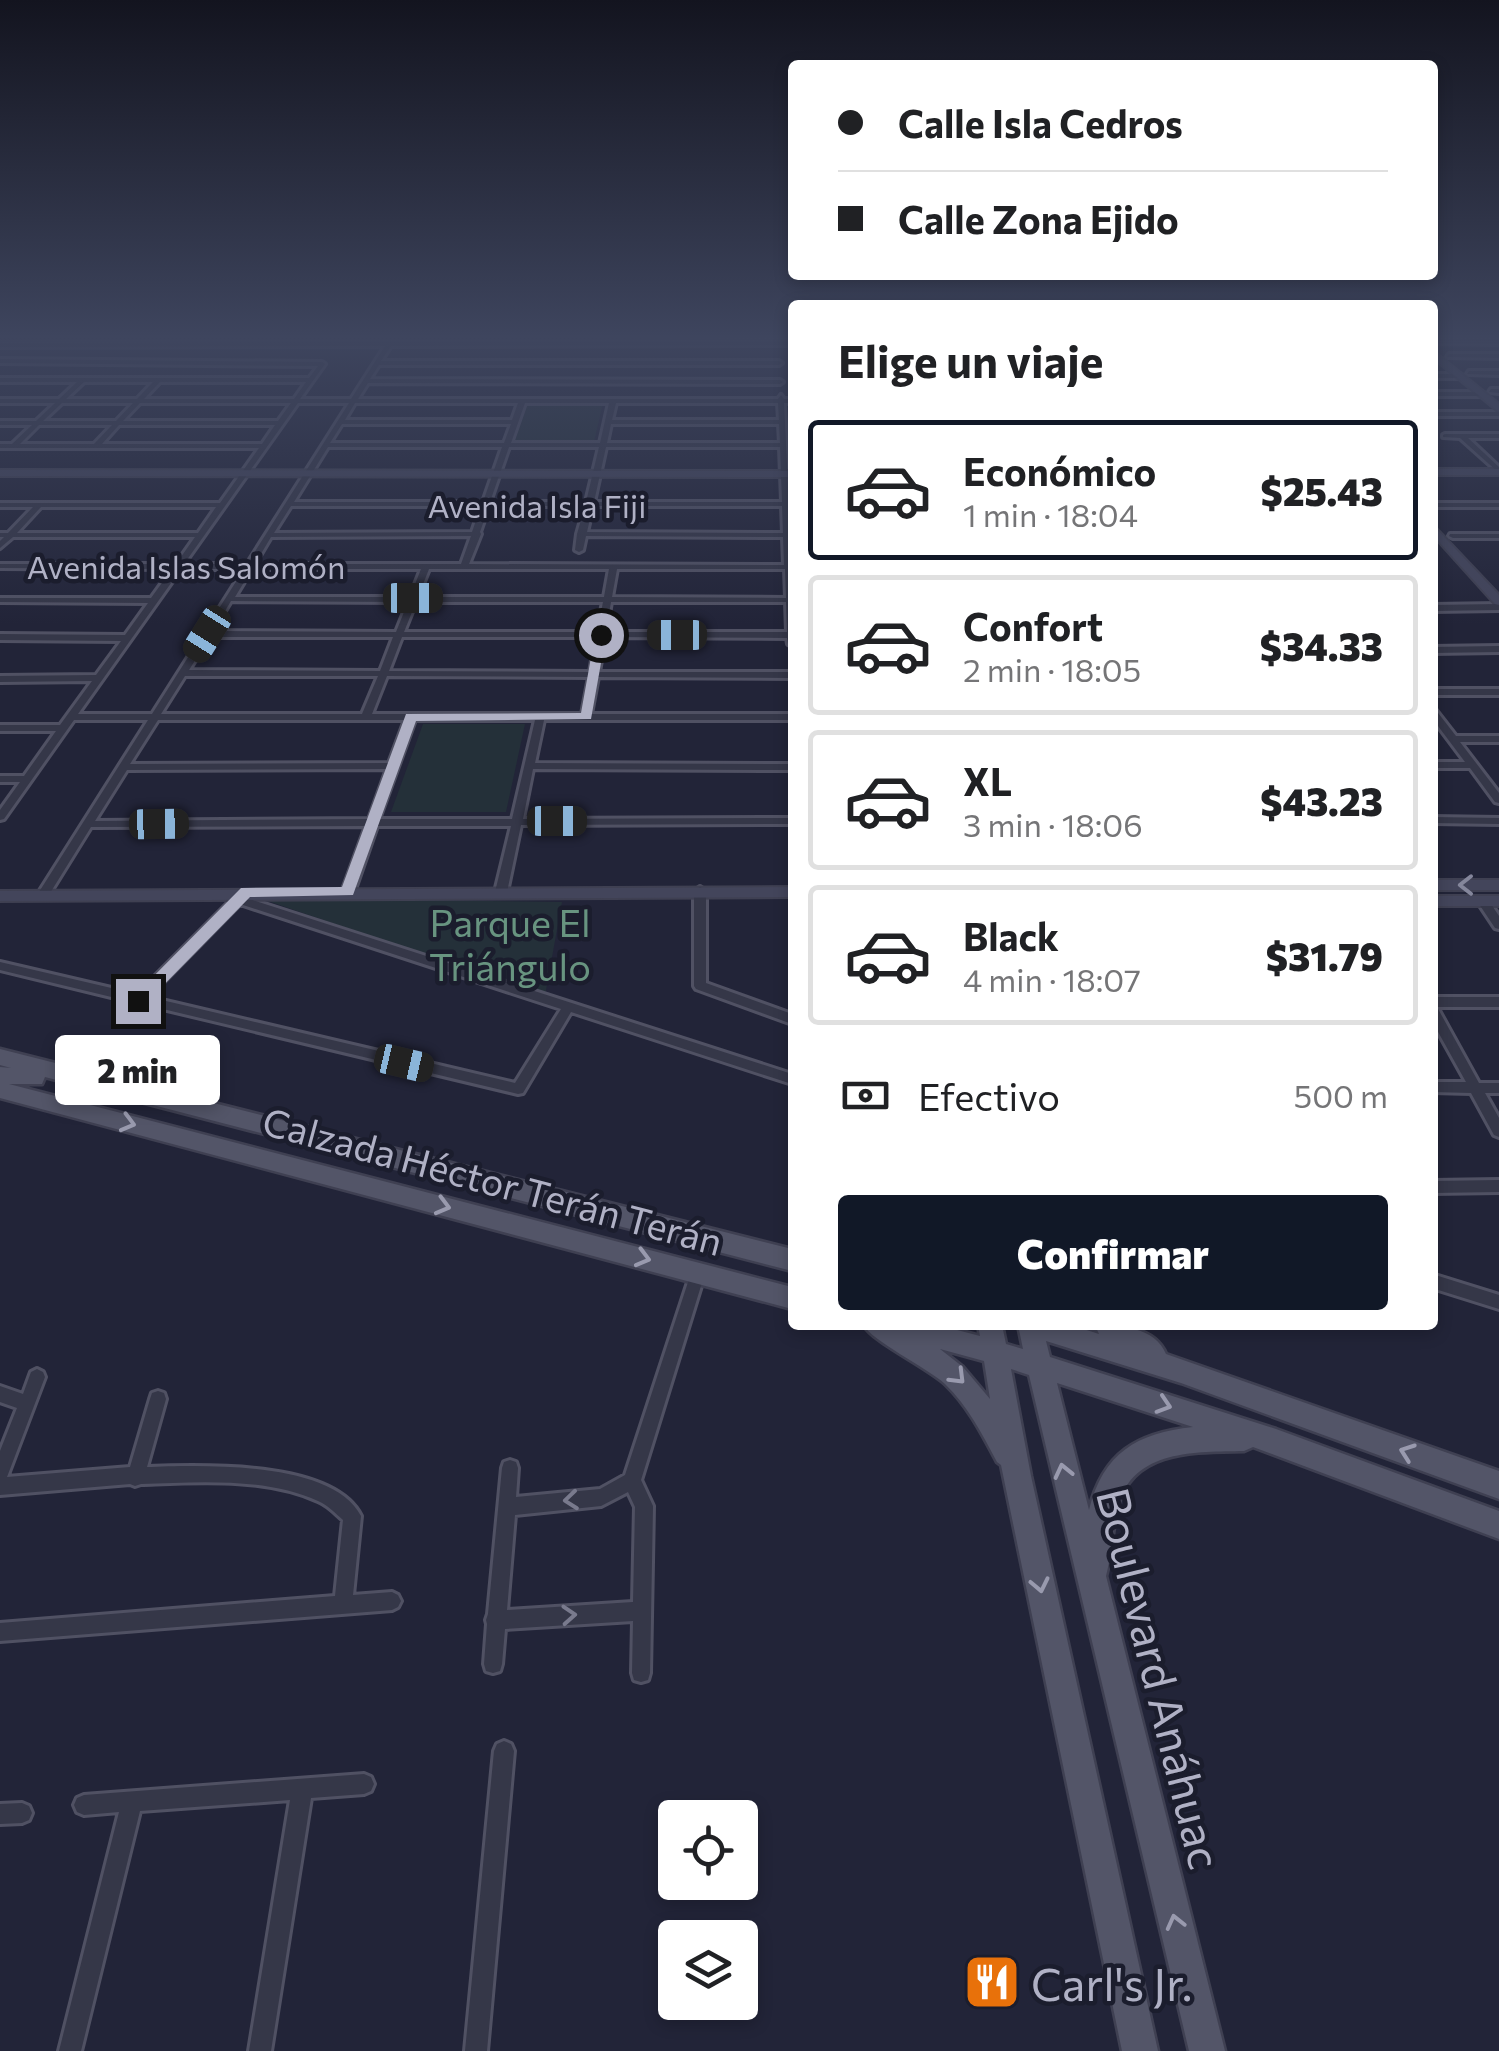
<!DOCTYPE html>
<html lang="es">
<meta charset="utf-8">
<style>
body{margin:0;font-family:Commissioner,sans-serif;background:#f6f6f6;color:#202124;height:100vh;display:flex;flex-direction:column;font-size:38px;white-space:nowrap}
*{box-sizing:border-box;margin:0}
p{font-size:32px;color:#757577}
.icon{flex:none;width:55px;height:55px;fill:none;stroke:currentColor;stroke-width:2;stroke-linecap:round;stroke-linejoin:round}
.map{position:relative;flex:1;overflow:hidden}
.details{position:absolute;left:788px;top:300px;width:650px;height:1030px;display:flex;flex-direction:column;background:#fff;border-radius:10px;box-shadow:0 5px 15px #0003}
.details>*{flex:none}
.top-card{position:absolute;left:788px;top:60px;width:650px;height:220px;border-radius:10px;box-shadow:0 5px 15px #0003;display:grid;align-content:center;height:220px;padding:0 50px;background:#fff}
.buttons{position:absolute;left:658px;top:1800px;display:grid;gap:20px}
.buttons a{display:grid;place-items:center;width:100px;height:100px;border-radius:10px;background:#fff;box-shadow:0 5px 15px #0003;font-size:50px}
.end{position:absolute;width:45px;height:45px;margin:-22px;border:12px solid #b0b1c5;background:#111;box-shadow:0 0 0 5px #111}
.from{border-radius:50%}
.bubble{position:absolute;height:70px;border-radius:10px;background:#fff;box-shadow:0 5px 15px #0003;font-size:32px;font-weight:800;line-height:70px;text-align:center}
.car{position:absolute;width:30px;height:60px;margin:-30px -15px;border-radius:12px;box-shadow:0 0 8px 2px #0007;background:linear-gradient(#222 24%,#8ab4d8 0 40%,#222 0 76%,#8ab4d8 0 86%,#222 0)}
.top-card b{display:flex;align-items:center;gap:35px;height:95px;font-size:38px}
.top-card b+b{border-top:2px solid #e0e0e0}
.top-card i{width:25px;height:25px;background:#202124}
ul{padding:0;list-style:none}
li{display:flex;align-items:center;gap:30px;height:140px;margin:0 20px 15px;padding:0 30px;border:5px solid #e0e0e0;border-radius:10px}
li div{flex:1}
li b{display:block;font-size:38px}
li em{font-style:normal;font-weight:800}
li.active{border-color:#111827}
li>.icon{width:90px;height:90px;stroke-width:1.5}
h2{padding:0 50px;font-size:45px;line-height:120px}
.pay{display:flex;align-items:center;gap:25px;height:110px;padding:0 50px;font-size:38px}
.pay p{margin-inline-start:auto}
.primary-button{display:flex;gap:20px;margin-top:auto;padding:20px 50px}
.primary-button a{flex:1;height:115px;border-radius:10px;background:#111827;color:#fff;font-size:40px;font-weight:800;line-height:115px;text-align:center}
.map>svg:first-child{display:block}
.green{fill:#243039}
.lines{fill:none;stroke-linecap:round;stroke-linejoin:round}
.street-casing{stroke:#505163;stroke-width:6}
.secondary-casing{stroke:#3f4052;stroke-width:4}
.primary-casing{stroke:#3f4052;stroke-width:5}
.street{fill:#353748;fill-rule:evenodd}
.secondary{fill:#43455b;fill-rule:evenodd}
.primary{fill:#535568;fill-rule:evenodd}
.oneway{stroke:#84869b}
.oneway2{stroke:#999aae}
.oneway3{stroke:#797a8d}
.route{fill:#b0b1c5}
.labels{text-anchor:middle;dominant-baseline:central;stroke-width:9;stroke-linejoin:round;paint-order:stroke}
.far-street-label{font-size:32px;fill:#b0b1c5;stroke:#1b1d2d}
.park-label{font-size:38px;fill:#689480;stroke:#1b1d2d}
.street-label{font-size:38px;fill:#b0b1c5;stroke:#1b1d2d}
.near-street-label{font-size:45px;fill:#b0b1c5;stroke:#1b1d2d}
.near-poi-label{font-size:45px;fill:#b0b1c5;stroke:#1b1d2d;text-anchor:start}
</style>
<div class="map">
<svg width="1499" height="2051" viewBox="0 0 1499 2051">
<rect width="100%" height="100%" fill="#222438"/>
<path class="green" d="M528,403H603L594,442L514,443Z
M423,724H525L506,812H391Z
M259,898L562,902L545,996Z"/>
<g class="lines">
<g class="street-casing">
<path id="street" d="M1432,339L1499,340V344L1432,343Z
M792,341V345L391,346L381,361H779L782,363L779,365H379L370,379L780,380L783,382L780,384L368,383L358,399H778L781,395L784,399H792V403H784L792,565V646L788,644L787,638L605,637L599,672H792V678L598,677L591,714H792V720H544L535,763L792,764V770L533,769L523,819L792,818V824L521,825L507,892L501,896L495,892L511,826H377L354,892L348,896L342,892L366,826L91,827L47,898H39L37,895L39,892L148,720H74L4,819L0,820V810L20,782H0V776H24L56,731H0V725H60L92,681L0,682V676L96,675L121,641L0,640V634L125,635L148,603L0,602V598H151L172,569L0,568V564H176L195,537H13L0,548V541L4,537H0V533H8L33,507H0V503H220L259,448H0V444H12L32,425H0V421H36L55,403H0V399H59L77,382H0V378H309L318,366L0,363V359L322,362L325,364L300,399H351L385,346L0,347V343ZM84,382H153L137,399H66ZM160,382H306L294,399H144ZM62,403H133L116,421H43ZM140,403H291L278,421H123ZM298,403H349L247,564H184ZM355,403H518L512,420H345ZM525,403H609L600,443H511ZM616,403H778L779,420H612ZM342,424H511L504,443H330ZM611,424H779L780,443H607ZM39,425H112L94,444H20ZM119,425H275L262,444H102ZM328,447H502L483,502H294ZM509,447H599L586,502H490ZM606,447H780L782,502H594ZM291,506H481L472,532L274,533ZM489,506H585L577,534L575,550L579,552L583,550L586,536L783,537L784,565L469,564L481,534L480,532ZM593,506H782L783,533L587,532ZM41,507H216L198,533H17ZM471,536L461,564H255L271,537ZM181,569H244L152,714H78ZM252,569H421L410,597H235ZM429,569H609L604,597H418ZM617,569H785L786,598L612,597ZM231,601L408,602L396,632L213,631ZM416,602H603L597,632H404ZM611,602H786L787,632H606ZM210,637H393L380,671L189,670ZM402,637H596L590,672L389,671ZM185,676H378L362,714H161ZM387,676L589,677L582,714H372ZM158,720H405L389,763L130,764ZM415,720H535L512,819H379ZM387,769L369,819L95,821L127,770Z
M1449,354H1499V358L1447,357Z
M1469,371H1499V375L1467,374Z
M1432,374H1460L1463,376L1460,378H1432Z
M1491,389H1499V393L1489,392Z
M1432,392H1482L1485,394L1482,396H1432Z
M1432,412H1499V416H1432Z
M1445,434H1499V438H1468L1499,467V473L1460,438L1443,437V435Z
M1432,503H1499V507H1432Z
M1450,534H1499V538H1453L1449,536Z
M1499,604V610L1432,611V605Z
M1499,646V652L1432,653V647Z
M1432,689H1499V695H1432Z
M1432,708L1435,709L1456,736H1499V742H1460L1499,793V803L1495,802L1470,768H1432V762H1465L1432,718Z
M1432,817L1499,818V824L1432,823Z
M700,887L706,891V983L792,1014V1024L696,989L694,986V891Z
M242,892L246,893V898L792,1074V1084L571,1012L523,1093L518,1094L142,1004L138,1006L132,1002L0,970V962L137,994L238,893ZM240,904L561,1009L515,1083L149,997Z
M1483,897L1487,898L1499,916V929L1495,928L1477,901Z
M1432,997H1499V1007H1437L1479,1083H1499V1093H1485L1499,1118V1137L1494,1135L1471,1093L1432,1092V1082H1466L1432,1021Z
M1499,1180V1192L1432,1193V1181Z
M698,1266L703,1268L705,1273L641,1480L653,1506L650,1673L648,1680L641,1682L634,1680L632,1673L633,1621L505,1629L502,1664L500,1671L493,1673L486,1671L484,1664L487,1624L486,1620L488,1614L502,1468L504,1462L510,1460L516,1462L518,1468L516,1497L600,1489L625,1475L691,1273L693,1268ZM628,1492L635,1507L633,1602L507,1610L515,1515L601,1506Z
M1432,1274L1499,1295V1309L1432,1288Z
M37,1369L43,1372L45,1377L7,1477L130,1467L150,1399L152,1393L158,1391L164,1393L166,1399L147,1467C200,1465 333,1460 361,1516L353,1595L392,1592L398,1595L401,1601L398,1607L392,1610L0,1641V1623L335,1596L343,1520C335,1513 328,1505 318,1501C265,1477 198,1482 141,1484L135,1486L130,1484L0,1495V1451L17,1408L0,1402V1386L23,1394L31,1372Z
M504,1741L511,1744L514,1751L487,2051H465L494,1751L497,1744Z
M364,1774L371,1777L374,1784L371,1791L364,1794L311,1798L271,2051H249L290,1800L140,1811L81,2051H59L119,1812L84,1815L77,1812L74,1805L77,1798L84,1795Z
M22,1803L29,1806L32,1813L29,1820L22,1823L0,1824V1804Z"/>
</g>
<g class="secondary-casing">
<path id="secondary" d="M1432,350L1499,404V412L1432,357Z
M1432,469H1499V475H1432Z
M0,470L792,471V477L0,476Z
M1432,524L1499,595V605L1495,604L1432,534Z
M1432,880H1499V890H1432Z
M792,887V897L0,901V891Z
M1432,896H1499V906H1432Z"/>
</g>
<g class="primary-casing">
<path id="primary" d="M0,1049L792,1249V1271L45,1077L42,1084H9L792,1287V1309L0,1098V1067L11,1068L0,1065Z
M864,1325H938L980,1336L978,1325H1002L1006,1344L1023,1349L1018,1325H1071L1099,1334L1095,1325C1120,1325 1155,1327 1166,1354L1499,1471V1499L1181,1383L1046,1341L1050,1357L1276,1429L1499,1511V1539L1253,1447L1244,1451C1196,1452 1133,1449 1118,1506C1112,1529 1112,1554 1106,1576L1225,2051H1189L1029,1375L1011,1369L1031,1476L1158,2051H1122L1001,1465L997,1462C982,1434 968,1406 945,1384C928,1368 870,1340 864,1325ZM940,1349L984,1361L990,1399L963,1367ZM1057,1383L1193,1427C1137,1433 1103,1453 1089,1510Z"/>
</g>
<use href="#street" class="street"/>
<use href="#secondary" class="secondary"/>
<use href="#primary" class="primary"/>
</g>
<defs><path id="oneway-chevron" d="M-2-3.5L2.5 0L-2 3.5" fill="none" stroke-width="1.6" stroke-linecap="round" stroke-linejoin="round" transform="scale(2.5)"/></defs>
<use class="oneway" href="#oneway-chevron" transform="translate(1466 885) rotate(180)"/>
<g class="oneway2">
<use href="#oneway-chevron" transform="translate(128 1123) rotate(15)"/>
<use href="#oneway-chevron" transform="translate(443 1206) rotate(15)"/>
<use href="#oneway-chevron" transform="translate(643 1258) rotate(15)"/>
<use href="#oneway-chevron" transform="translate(958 1377) rotate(45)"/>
<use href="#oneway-chevron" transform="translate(1164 1405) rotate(18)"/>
<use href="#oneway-chevron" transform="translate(1407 1452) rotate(-160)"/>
<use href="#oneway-chevron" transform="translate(1063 1471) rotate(-103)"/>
<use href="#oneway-chevron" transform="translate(1040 1585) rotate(78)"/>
<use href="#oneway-chevron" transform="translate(1175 1922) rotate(-104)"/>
</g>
<g class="oneway3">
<use href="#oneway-chevron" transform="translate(571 1500) rotate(174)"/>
<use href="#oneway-chevron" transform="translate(569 1615) rotate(-4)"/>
</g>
<linearGradient id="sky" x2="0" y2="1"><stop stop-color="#13141f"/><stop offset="0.54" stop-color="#3e455e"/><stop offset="1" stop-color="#3e455e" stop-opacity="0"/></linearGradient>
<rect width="1499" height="624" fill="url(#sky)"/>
<path class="route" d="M601,631L606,635L591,719L416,721L353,895L250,897L144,1005H133V997L241,888L342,887L406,714L581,713L595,635Z"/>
<defs>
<g id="restaurant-square" transform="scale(2.875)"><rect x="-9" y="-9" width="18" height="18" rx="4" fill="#e8710a" stroke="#1b1d2d"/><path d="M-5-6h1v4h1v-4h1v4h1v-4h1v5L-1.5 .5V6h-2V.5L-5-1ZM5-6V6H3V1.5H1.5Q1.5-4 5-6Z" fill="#fff"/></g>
</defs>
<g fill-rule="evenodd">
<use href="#restaurant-square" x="992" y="1982"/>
</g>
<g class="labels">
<g class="far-street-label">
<text x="537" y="505">Avenida Isla Fiji</text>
<text x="186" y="566">Avenida Islas Salomón</text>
</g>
<g class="park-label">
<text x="510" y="921">Parque El<tspan x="510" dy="44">Triángulo</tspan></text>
</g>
<g class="street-label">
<text transform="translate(493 1180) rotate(15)">Calzada Héctor Terán Terán</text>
</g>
<g class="near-street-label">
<text transform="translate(1161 1678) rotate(76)">Boulevard Anáhuac</text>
</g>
<g class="near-poi-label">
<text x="1031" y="1982">Carl's Jr.</text>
</g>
</g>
</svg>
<div class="buttons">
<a><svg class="icon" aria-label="locate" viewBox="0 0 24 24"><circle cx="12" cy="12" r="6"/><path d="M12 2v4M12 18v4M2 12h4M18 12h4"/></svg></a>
<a><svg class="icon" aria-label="layers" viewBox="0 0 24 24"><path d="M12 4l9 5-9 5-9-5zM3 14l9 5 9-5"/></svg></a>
</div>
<i class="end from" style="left:601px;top:635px"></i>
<i class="end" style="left:138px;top:1001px"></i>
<div class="bubble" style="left:55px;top:1035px;width:165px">2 min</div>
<i class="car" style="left:413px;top:598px;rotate:90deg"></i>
<i class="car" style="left:207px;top:634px;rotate:212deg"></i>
<i class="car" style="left:677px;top:635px;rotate:270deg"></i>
<i class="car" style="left:557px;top:821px;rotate:90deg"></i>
<i class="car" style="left:159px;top:824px;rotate:89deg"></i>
<i class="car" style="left:404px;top:1063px;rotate:103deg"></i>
<div class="top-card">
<b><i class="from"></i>Calle Isla Cedros</b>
<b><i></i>Calle Zona Ejido</b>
</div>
<section class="details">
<h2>Elige un viaje</h2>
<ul>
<li class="active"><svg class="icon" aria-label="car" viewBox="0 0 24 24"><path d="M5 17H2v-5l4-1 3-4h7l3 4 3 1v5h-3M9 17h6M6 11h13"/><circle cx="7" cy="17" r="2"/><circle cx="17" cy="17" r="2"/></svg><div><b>Económico</b><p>1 min · 18:04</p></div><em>$25.43</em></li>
<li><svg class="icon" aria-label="car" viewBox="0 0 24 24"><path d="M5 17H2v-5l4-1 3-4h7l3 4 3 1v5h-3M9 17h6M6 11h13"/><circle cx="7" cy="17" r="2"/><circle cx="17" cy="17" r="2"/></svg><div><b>Confort</b><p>2 min · 18:05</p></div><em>$34.33</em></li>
<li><svg class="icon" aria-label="car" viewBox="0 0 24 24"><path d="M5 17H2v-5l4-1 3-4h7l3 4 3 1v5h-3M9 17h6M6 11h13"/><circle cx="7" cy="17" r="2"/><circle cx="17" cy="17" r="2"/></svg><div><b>XL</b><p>3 min · 18:06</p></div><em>$43.23</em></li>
<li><svg class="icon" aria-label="car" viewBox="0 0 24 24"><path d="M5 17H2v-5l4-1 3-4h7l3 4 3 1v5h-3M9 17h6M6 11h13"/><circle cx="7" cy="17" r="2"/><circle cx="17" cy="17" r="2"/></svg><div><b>Black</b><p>4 min · 18:07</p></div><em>$31.79</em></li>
</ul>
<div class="pay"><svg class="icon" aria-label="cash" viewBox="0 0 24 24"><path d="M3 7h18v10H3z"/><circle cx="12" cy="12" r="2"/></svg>Efectivo<p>500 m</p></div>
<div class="primary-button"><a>Confirmar</a></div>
</section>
</div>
